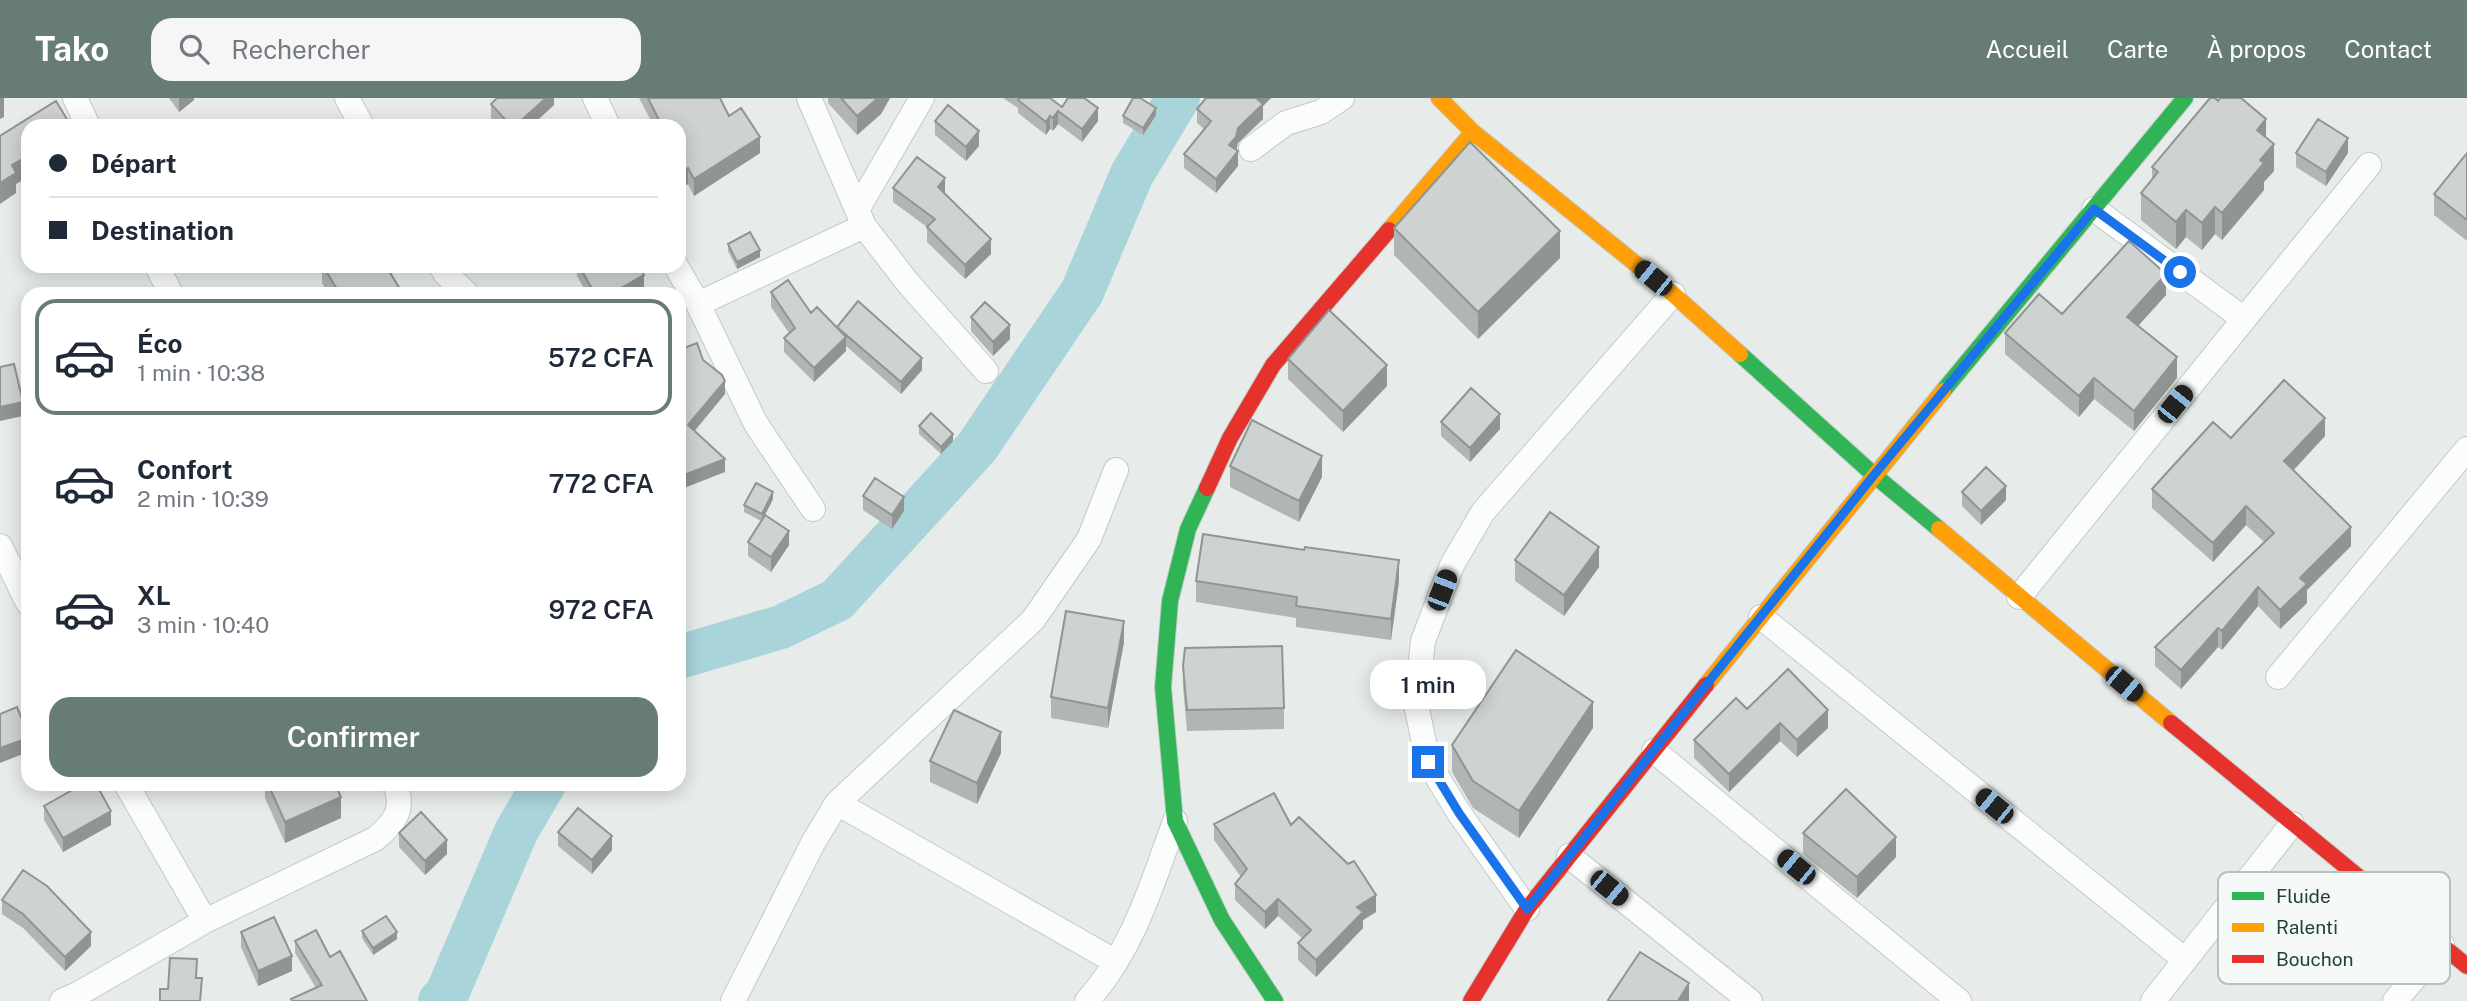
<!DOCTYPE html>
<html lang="fr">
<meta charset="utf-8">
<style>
body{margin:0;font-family:"Public Sans",sans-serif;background:#f6f6f7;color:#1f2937;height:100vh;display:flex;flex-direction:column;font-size:26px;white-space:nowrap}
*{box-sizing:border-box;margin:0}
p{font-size:23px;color:#747a83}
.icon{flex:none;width:38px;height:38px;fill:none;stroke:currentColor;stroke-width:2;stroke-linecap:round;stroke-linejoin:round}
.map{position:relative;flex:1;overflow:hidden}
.drawer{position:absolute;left:21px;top:189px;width:665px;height:504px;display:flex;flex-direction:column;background:#fff;border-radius:21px;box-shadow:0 4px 18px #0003}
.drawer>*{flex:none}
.hud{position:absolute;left:21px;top:21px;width:665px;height:154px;border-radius:21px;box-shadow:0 4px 18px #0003;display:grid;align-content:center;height:154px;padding:0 28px;background:#fff}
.end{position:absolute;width:32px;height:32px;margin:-16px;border:9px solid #1a73e8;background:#fff;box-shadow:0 0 0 4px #fff}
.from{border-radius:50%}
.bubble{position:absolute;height:49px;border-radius:21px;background:#fff;box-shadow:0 4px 18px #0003;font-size:23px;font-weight:600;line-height:49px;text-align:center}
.car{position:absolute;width:21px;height:42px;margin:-21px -10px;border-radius:9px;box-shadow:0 0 5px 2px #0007;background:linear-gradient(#222 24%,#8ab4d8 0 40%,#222 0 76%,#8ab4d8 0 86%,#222 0)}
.hud b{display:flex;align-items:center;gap:24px;height:66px;font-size:26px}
.hud b+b{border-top:2px solid #e0e1e3}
.hud i{width:18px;height:18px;background:#1f2937}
ul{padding:12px 0 0;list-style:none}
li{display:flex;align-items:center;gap:21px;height:116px;margin:0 14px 10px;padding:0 14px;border:4px solid transparent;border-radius:21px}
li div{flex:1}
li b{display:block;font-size:26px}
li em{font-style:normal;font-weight:600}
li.current{border-color:#687c76}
li>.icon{width:63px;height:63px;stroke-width:1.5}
.button{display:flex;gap:14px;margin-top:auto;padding:14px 28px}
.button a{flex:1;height:80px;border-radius:21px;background:#687c76;color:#fff;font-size:28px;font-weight:600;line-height:80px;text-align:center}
header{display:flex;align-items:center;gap:42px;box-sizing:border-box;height:98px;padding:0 35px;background:#687c76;color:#fff}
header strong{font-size:33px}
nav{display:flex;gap:38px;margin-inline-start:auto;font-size:24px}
.search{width:490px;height:63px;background:#f6f6f7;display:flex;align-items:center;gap:18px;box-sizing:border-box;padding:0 24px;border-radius:21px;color:#747a83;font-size:26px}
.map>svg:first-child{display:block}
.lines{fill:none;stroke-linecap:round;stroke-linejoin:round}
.river{stroke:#a8d4da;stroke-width:44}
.street-casing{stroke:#c4c9c7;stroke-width:26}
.fast-casing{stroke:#c2cac7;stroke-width:18}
.slow-casing{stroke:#c2cac7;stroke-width:18}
.jam-casing{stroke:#c2cac7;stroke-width:18}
.street{stroke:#fbfcfc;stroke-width:24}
.fast{stroke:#30b455;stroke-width:16}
.slow{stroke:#ff9f0a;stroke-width:16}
.jam{stroke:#e5322d;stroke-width:16}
.wall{fill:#b1b5b4}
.shaded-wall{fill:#909492}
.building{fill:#ced3d1;stroke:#909492;stroke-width:2}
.route{stroke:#1a73e8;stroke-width:9}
.key{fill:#f5faf8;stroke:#b6c2be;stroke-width:2}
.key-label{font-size:19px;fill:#234038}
</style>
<header>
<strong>Tako</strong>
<div class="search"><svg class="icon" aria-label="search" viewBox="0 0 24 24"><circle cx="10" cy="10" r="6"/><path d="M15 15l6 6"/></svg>Rechercher</div>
<nav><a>Accueil</a><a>Carte</a><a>À propos</a><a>Contact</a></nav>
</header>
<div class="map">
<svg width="2467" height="903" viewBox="0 0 2467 903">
<rect width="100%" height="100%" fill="#e7ecea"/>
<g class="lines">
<path class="river" d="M679,559L781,529L837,502L977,349L1082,194L1132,76L1178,0
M440,903L446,898L516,734L544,686"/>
<g class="street-casing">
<path id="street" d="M75,0L88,28
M347,0L362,28
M595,0L608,28
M809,0L864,128L908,185L986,273
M1251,51L1286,25L1321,14L1342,0
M2094,111L2244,221
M857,112L922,0
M157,168L171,196
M441,168L445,175L467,196
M676,168L698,206L756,326L813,411
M698,206L864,128
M0,448L28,505
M2019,499L2369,67
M1761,519L2185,862
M2278,579L2467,351
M1654,653L1959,903
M126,686L205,823
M837,705L1116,864
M1569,758L1750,903
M1527,811L1459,715L1428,664L1416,606L1423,543L1452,467L1483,414L1673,196
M62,903L78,896L205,823L375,741C395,725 405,711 395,686
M733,903L813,745L837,705L1033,522L1089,441L1116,372
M1087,903C1133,852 1152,786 1175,723
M2153,903L2292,726
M2395,903L2442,847"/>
</g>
<g class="fast-casing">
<path id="fast" d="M1740,256L1874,377L1939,431
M1943,293L2185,0
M1207,390L1188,431L1170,503L1163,589L1175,723L1222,822L1275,903"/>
</g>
<g class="slow-casing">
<path id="slow" d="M1439,0L1473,34L1673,196L1740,256
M1389,132L1473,34
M1939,431L2171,625
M1706,587L1943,293"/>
</g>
<g class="jam-casing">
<path id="jam" d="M1207,390L1230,340L1273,267L1389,132
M2171,625L2467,868
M1471,903L1527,811L1706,587"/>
</g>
<use href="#street" class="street"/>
<use href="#fast" class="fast"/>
<use href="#slow" class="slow"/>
<use href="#jam" class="jam"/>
</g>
<path class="wall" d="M169,0H194V2L179,14Z
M554,0V7L531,28H498L491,20V6Z
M639,0H720L729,18L760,55L694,98L688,86L679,91V28H654Z
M828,0H890L881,16L857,37L828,5Z
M1003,0H1050L1062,9L1098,23L1082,44L1058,26L1053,33L1050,31L1046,37L1018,15V10Z
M1206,0H1271L1263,8V21L1238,45L1236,53L1238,68L1216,95L1184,70V56L1204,31L1197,25V11Z
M1156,17L1143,37L1123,25V18Z
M935,23L979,48L966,63L935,37Z
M2266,39L2274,73L2264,84V92L2222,142L2215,136L2202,152L2186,139L2176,151L2141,122V95L2152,81V69Z
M2296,55H2348L2326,88L2296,69Z
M2467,55V143L2434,117V96Z
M893,90L944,95L991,156L965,181L927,144V129L893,104Z
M1394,130L1560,160L1478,241L1394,157Z
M728,146L760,159L737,171L728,153Z
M322,168L403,196H329L322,185Z
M577,168H639L644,191L635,196H587L577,178Z
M771,194L837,230L922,272L901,296L846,248V253L814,284L784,254V240L789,235L771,209Z
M2166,197L2138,228L2177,280L2134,333L2094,301L2079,319L2005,256V235L2062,216Z
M971,219L1010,241L993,258L971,233Z
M1288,261L1387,288L1343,334L1288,281Z
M1441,324L1500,331L1470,364L1441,338Z
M919,328L953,343L941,356L919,336Z
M2325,338L2294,372L2351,448L2307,492V505L2280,531L2258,508L2222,552L2218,549L2181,591L2155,568V549L2264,444L2246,427L2213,464L2152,410V391L2231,340Z
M1230,368L1322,379L1299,424L1230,389Z
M1962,394L2006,402L1981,427L1962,408Z
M863,398L904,413L892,431L863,412Z
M773,401L763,420L789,447L771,474L748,458V444L761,423L744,414V407Z
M1515,462L1599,469L1564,518L1515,483Z
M1196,483H1399L1391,542L1296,529V520L1196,504Z
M1124,544L1108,630L1051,620V599Z
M1183,568L1284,610V631L1187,633L1183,589Z
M1747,611L1828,630L1797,659L1780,643L1729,694L1694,660V642Z
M1593,630L1519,740L1473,710L1452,674V647Z
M1001,655L977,706L930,684V663Z
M265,686H335L341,720L285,745L265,700Z
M44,708L111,727L63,754L44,722Z
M1214,726L1291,727L1376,814L1363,822V830L1316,879L1298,862V845L1303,841L1278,818L1265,831L1235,802V786L1241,779L1214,742Z
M558,734L612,752L592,776L558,748Z
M399,735L447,756L425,777L399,749Z
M1803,735L1896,759L1857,800L1803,756Z
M2,802L91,848L65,873L23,830L2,816Z
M362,833L397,841L373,857L362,840Z
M241,834L292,873L258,888L241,849Z
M295,843L330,859L367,903H291V901L316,890L295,855Z"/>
<path class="shaded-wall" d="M0,0H4V19L0,21Z
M179,0H194V2L179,14Z
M546,0H554V7L531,28H515Z
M878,0H890L881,16L857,37V18Z
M1257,0H1271L1263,8V21L1238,45L1236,53L1229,47L1238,30Z
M1098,10V23L1082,44V31Z
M1156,10V17L1143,37V30Z
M1058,13V26L1053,33V20Z
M1050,18V31L1046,37V24Z
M2266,21V48L2257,32Z
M979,33V48L966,63V49Z
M760,39V55L694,98V81Z
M2348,40V55L2326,88V74Z
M2274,46V73L2264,84V92L2222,142V115L2260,62Z
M1238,53V68L1216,95V81Z
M28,58V79L16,86V95L0,106V85L12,67Z
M688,70V86L679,91V75Z
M945,80V95L938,103V89Z
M2215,109V136L2202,152V125Z
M2186,112V139L2176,151V124Z
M1560,133V160L1478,241V214Z
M991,141V156L965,181V167Z
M760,152V159L737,171V164Z
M2166,176V197L2127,240V219Z
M644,177V191L635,196H610Z
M1010,227V241L993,258V244Z
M846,239V253L814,284V270Z
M2177,259V280L2134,333V313Z
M922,260V272L901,296V284Z
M1387,267V288L1343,334V313Z
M2094,280V301L2079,319V298Z
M725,283V296L688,341V327Z
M23,304V318L0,323V309Z
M1500,316V331L1470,364V350Z
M2325,320V338L2284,382V363Z
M953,336V343L941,356V349Z
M1322,358V379L1299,424V403Z
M725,361V374L679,392V379Z
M2006,388V402L1981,427V413Z
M773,394V401L762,423V416Z
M904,399V413L892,431V417Z
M2246,408V427L2213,464V445Z
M2351,429V448L2307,492V505L2280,531V512L2300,480Z
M789,433V447L771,474V459Z
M1599,449V469L1564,518V497Z
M1399,462V483L1391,542V521Z
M2258,489V508L2222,552V533Z
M1124,523V544L1108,630V610Z
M2218,530V549L2181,591V572Z
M1593,604V630L1519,740V713Z
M1828,612V630L1797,659V642Z
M1780,625V643L1729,694V676Z
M1001,634V655L977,706V685Z
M28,640V654L0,665V650Z
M341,699V720L285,745V724Z
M111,713V727L63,754V740Z
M612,738V752L592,776V762Z
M1896,739V759L1857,800V779Z
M447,742V756L425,777V763Z
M1376,797V814L1363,822V830L1316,879V862L1357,809Z
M1278,801V818L1265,831V814Z
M91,834V848L65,873V859Z
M397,834V841L373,857V850Z
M292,858V873L258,888V873Z
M1689,885V903H1678Z"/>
<path class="building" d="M497,0H546L515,28H511L491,6Z
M648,0H720L729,18L741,10L760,39L694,81L688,70L679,75V28H662Z
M841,0H878L857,18Z
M1020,0H1050L1062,9L1068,0H1084L1098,10L1082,31L1058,13L1053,20L1050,18L1046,24L1018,2Z
M1133,0H1140L1156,10L1143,30L1123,18Z
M1206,0H1257V1L1263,6L1238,30L1236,39L1229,47L1238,53L1216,81L1184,56L1211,23L1197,11Z
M2210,0H2215L2218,3L2220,0H2241L2266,21L2257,32L2274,46L2260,62L2264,65L2222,115L2215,109L2202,125L2186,112L2176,124L2141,95L2158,74L2152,69Z
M56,3L71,28H28V58L12,67L16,75L0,85V38Z
M948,7L979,33L966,49L935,23Z
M2318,21L2348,40L2326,74L2296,55Z
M1470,44L1560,133L1478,214L1394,130Z
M2467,55V122L2434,96Z
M917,59L945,80L938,89L991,141L965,167L927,129L935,121L893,90Z
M750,134L760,152L737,164L728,146Z
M2129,143L2166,176L2127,219L2177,259L2134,313L2094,280L2079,298L2005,235L2039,196L2062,216Z
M323,168H386L403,196H340Z
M579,168H639L644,177L610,196H595Z
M788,182L811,215L817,209L846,239L814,270L784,240L795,230L771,194Z
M858,203L922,260L901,284L837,229Z
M985,204L1010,227L993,244L971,219Z
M1329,212L1387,267L1343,313L1288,261Z
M697,245L703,262L722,277L725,283L688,327L725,361L679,379V252Z
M14,266L23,304L0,309V269Z
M2284,282L2325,320L2284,363L2351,429L2300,480L2307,486L2280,512L2258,489L2222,533L2218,530L2181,572L2155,549L2274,435L2246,408L2213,445L2152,391L2213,324L2231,340Z
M1471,290L1500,316L1470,350L1441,324Z
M931,315L953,336L941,349L919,328Z
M1252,322L1322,358L1299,403L1230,368Z
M1986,369L2006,388L1981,413L1962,394Z
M875,380L904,399L892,417L863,398Z
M756,385L773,394L762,416L744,407Z
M1550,414L1599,449L1564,497L1515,462Z
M765,417L789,433L771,459L748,444Z
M1203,436L1304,452L1305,449L1399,462L1391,521L1296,508L1297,499L1196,483Z
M1066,513L1124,523L1108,610L1051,599Z
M1282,548L1284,610L1187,612L1183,568L1185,550Z
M1516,552L1593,604L1519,713L1473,683L1452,647Z
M1788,571L1828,612L1797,642L1780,625L1729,676L1694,642L1736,600L1747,611Z
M17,609L28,636V640L0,650V616Z
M954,612L1001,634L977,685L930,663Z
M83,686H96L111,713L63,740L44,708Z
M268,686H335L341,699L285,724Z
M1846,691L1896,739L1857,779L1803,735Z
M1274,695L1291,727L1299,719L1348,766L1354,763L1376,797L1357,809L1363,814L1316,862L1298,845L1311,832L1278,801L1265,814L1235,786L1247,771L1214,726Z
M578,710L612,738L592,762L558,734Z
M421,714L447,742L425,763L399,735Z
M23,772L47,788L91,834L65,859L23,816L2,802Z
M386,818L397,834L373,850L362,833Z
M274,819L292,858L258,873L241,834Z
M316,832L330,859L340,853L367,903H292L291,901L322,887L295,843Z
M1640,854L1689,885L1678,903H1610L1608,902Z
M170,860L197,861L196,880H202L200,903H160V891H168Z"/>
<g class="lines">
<path class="route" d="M1428,664L1459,715L1527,811L1874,377L2094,111L2180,174"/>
</g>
<rect x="2218" y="774" width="232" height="112" rx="10" class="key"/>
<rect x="2232" y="794" width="32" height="8" fill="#30b455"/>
<rect x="2232" y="825" width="32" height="9" fill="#ff9f0a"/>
<rect x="2232" y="857" width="32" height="8" fill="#e5322d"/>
<g class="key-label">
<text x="2276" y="805">Fluide</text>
<text x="2276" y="836">Ralenti</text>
<text x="2276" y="868">Bouchon</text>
</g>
</svg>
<i class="end from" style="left:2180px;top:174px"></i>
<i class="end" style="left:1428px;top:664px"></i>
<div class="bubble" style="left:1370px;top:562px;width:116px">1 min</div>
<i class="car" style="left:1653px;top:180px;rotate:309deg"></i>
<i class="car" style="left:2175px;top:306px;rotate:39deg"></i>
<i class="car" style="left:1442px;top:492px;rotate:21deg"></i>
<i class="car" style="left:2124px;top:586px;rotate:130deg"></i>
<i class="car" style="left:1994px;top:708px;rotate:309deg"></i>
<i class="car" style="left:1796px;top:769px;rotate:309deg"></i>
<i class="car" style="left:1609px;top:790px;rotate:129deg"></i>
<div class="hud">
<b><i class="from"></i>Départ</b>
<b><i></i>Destination</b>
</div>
<section class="drawer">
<ul>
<li class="current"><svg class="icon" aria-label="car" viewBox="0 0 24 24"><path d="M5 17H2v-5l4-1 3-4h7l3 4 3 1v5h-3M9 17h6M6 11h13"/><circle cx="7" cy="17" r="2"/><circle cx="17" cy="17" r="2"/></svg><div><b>Éco</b><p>1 min · 10:38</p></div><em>572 CFA</em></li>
<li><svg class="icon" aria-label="car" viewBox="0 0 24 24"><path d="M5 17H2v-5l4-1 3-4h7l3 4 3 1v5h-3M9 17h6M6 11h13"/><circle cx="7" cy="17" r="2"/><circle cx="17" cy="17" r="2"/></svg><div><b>Confort</b><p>2 min · 10:39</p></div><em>772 CFA</em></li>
<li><svg class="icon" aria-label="car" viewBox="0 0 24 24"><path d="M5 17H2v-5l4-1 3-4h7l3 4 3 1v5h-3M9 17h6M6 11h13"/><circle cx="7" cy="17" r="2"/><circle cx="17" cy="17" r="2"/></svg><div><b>XL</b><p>3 min · 10:40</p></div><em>972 CFA</em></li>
</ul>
<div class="button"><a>Confirmer</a></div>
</section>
</div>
